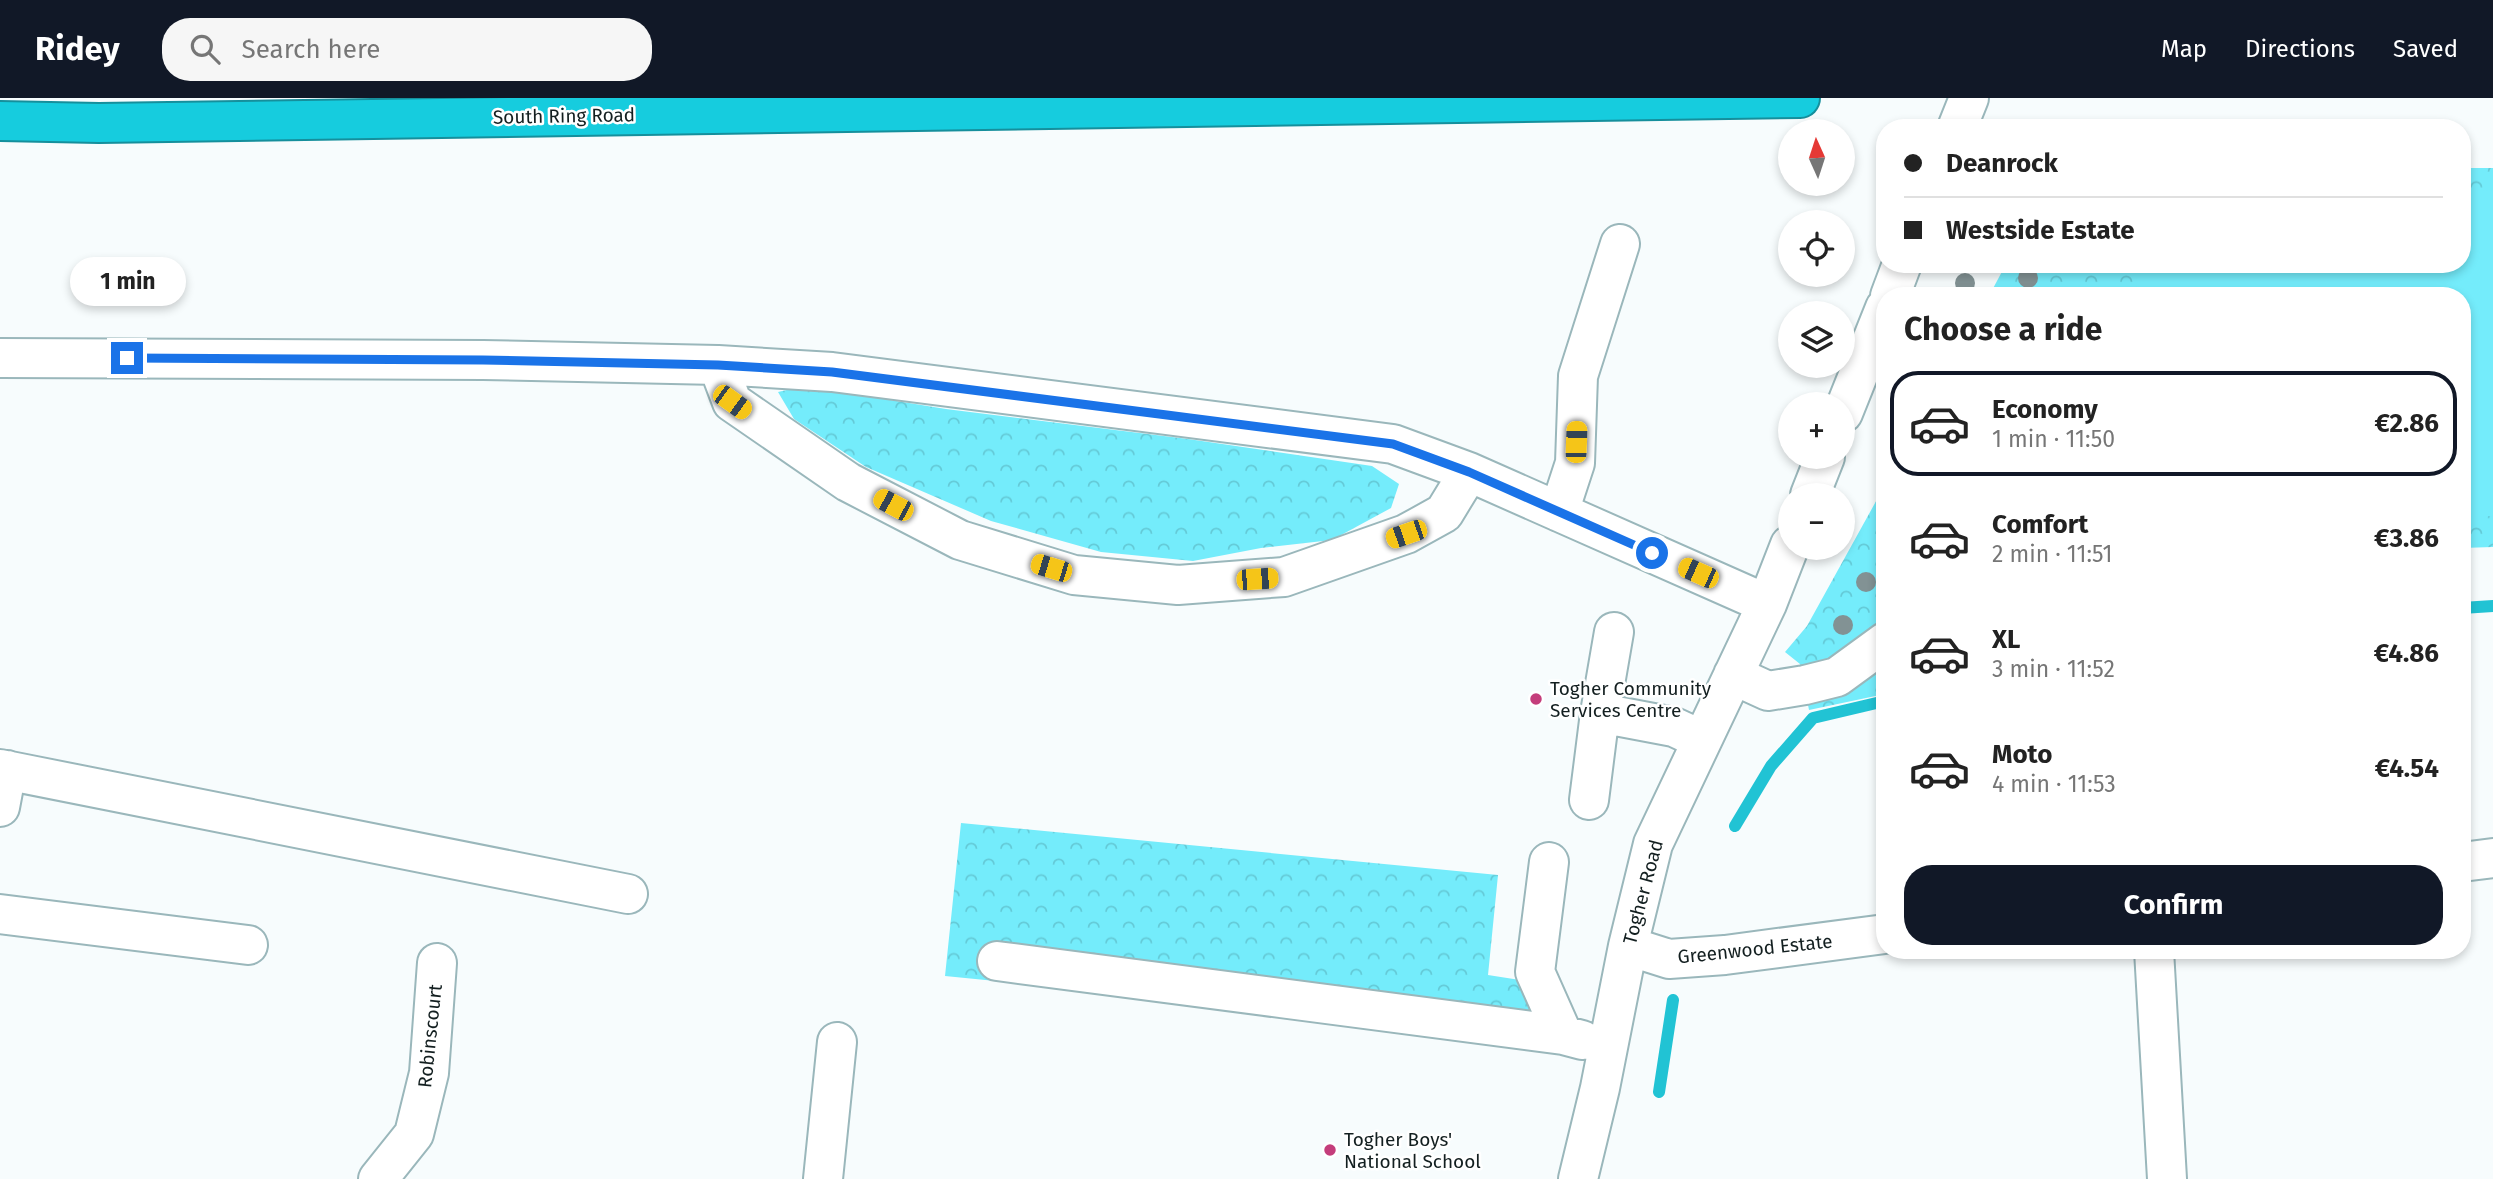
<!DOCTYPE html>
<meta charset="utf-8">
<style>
body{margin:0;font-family:"Fira Sans",sans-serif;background:#f6f6f6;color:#222;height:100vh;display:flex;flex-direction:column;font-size:26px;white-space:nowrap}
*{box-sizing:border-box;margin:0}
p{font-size:23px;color:#767676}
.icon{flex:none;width:38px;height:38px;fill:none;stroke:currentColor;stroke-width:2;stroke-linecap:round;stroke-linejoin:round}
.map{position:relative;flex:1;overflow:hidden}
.sheet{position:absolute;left:1876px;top:189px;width:595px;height:672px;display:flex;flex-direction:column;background:#fff;border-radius:28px;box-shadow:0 4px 10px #0003}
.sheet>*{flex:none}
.top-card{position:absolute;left:1876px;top:21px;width:595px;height:154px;border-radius:28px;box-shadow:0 4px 10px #0003;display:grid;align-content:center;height:154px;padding:0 28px;background:#fff}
.needle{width:46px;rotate:357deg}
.buttons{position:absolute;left:1778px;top:21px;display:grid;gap:14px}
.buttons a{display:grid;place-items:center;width:77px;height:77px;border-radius:50%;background:#fff;box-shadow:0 4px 10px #0003;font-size:35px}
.end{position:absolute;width:32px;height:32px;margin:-16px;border:9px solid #1a73e8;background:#fff;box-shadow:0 0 0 4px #fff}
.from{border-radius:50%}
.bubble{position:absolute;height:49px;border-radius:24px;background:#fff;box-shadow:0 4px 10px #0003;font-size:23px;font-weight:700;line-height:49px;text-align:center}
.car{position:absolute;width:21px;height:42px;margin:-21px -10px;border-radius:9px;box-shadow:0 0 5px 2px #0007;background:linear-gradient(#f5c518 24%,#345 0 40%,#f5c518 0 76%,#345 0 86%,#f5c518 0)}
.top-card b{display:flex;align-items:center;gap:24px;height:66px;font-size:26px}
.top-card b+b{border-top:2px solid #e0e0e0}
.top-card i{width:18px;height:18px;background:#222}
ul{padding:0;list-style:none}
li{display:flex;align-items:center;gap:21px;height:105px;margin:0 14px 10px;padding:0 14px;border:4px solid transparent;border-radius:28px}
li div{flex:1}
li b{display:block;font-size:26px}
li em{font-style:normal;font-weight:700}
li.current{border-color:#111827}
li>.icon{width:63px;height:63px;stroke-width:1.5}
h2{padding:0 28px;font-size:32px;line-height:84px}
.primary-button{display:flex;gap:14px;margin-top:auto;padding:14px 28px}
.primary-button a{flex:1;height:80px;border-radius:28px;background:#111827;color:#fff;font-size:28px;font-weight:700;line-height:80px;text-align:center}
header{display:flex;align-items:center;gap:42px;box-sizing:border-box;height:98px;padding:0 35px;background:#111827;color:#fff}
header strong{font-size:33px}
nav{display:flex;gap:38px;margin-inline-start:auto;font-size:24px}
.search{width:490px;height:63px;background:#f6f6f6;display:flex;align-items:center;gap:18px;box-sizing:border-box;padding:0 24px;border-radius:28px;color:#767676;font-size:26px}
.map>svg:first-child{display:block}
.forest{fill:url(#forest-crowns)}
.pitch{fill:#74ecfb}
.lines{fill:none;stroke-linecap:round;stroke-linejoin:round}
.stream{stroke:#21c3d4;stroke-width:12}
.minor-casing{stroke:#9ab7bb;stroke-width:42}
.highway-casing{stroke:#158f9c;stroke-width:42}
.minor{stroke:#fff;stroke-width:38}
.highway{stroke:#16ccde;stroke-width:38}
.tree{fill:#829294}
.route{stroke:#1a73e8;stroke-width:9}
.poi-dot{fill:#c43d7b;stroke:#fff;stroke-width:2.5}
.labels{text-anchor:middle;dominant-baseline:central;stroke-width:5;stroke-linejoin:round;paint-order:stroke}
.street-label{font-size:19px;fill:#131f20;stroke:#fff}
.poi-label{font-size:19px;fill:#131f20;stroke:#fff;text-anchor:start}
</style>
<header>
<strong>Ridey</strong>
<div class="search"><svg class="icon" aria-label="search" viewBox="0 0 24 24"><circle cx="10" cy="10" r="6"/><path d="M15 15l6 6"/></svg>Search here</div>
<nav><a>Map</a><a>Directions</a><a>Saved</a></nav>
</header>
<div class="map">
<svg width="2493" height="1081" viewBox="0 0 2493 1081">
<defs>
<pattern id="forest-crowns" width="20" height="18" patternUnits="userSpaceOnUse" patternTransform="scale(1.75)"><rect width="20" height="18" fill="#74ecfb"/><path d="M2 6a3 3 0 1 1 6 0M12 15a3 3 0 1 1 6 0" fill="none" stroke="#64cad7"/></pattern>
</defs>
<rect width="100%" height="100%" fill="#f7fcfd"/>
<path class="forest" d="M2462,70H2493V449L2462,450V198H1989L2006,166H2462Z
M804,288L946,311L1188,341L1372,368L1399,386L1391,410L1332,442L1261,450L1193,463L1101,454L991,423L866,369L794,321L778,294Z
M1885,387V596L1809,612L1800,566L1785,554L1807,528Z
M961,725L1498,777L1488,877L1520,882L1538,910L1524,945L1445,927L945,878Z"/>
<path class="pitch" d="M2493,92V418L2462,419V198H2137L2136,166H2462V93Z"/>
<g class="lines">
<path class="stream" d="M2462,510L2493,508
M1735,728L1771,668L1813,620L1885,603
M1659,994L1673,902"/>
<g class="minor-casing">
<path id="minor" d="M1957,30L1969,0
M1890,198L1902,166
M0,260L483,262L718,267L832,274L1393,346L1469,374L1767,506
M718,267L732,304L848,384L960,442L1074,477L1178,487L1284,479L1406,436L1444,415L1469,374
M1843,315L1885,210
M1810,397L1825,359
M1559,414L1575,365L1578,278L1620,146
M1733,577L1768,593L1805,587L1837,579L1885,544
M1600,615L1674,629L1702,642
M0,671L628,796
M1589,702L1600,615L1614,534
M0,709L7,672
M1549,764L1535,874L1563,937L1582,942
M2462,764L2493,760
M0,816L248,847
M1628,848L1669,861L1725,857L1885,836
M2154,852L2167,1081
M997,863L1563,937
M378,1081L414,1036L429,975L437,865
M823,1081L837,944
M1578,1081L1600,990L1628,848L1653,746L1767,506L1790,447"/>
</g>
<g class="highway-casing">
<path id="highway" d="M0,23L99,25L1800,0"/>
</g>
<use href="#minor" class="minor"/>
<use href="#highway" class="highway"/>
</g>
<g class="tree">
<circle cx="2028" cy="180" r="10"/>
<circle cx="1965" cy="185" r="10"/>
<circle cx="1866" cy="484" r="10"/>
<circle cx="1843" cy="527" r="10"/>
</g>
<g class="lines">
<path class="route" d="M127,260L483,262L718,267L832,274L1393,346L1469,374L1652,455"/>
</g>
<g class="poi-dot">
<circle cx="1536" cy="601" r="7"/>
<circle cx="1330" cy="1052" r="7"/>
</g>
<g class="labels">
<g class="street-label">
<text transform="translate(564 18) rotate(-1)">South Ring Road</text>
<text transform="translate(1643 794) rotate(-75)">Togher Road</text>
<text transform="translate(1755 851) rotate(-6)">Greenwood Estate</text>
<text transform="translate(430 938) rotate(-84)">Robinscourt</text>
</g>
<g class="poi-label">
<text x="1550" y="590">Togher Community<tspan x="1550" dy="22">Services Centre</tspan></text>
<text x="1344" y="1041">Togher Boys'<tspan x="1344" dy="22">National School</tspan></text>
</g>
</g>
</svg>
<div class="buttons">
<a><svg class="needle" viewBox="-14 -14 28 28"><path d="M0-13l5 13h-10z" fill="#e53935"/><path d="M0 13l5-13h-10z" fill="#767676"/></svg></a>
<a><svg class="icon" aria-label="locate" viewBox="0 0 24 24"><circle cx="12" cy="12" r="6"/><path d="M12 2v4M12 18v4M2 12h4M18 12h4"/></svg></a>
<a><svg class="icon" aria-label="layers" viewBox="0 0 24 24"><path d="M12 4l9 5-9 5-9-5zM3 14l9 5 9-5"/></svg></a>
<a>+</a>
<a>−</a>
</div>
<i class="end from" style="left:1652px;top:455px"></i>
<i class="end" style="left:127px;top:260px"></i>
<div class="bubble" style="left:70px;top:159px;width:116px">1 min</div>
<i class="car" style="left:732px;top:304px;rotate:126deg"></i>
<i class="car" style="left:1576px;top:344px;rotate:2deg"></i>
<i class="car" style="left:893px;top:407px;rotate:298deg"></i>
<i class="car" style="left:1406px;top:436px;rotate:251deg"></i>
<i class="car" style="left:1051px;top:470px;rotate:287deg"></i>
<i class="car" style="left:1698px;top:475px;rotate:294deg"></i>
<i class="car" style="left:1257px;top:481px;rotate:86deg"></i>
<div class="top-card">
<b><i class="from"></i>Deanrock</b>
<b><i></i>Westside Estate</b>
</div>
<section class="sheet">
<h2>Choose a ride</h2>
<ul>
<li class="current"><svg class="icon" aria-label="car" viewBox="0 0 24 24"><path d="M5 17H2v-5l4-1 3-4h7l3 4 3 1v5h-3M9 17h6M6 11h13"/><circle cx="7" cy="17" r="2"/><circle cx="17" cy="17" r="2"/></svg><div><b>Economy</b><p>1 min · 11:50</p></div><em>€2.86</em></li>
<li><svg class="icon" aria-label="car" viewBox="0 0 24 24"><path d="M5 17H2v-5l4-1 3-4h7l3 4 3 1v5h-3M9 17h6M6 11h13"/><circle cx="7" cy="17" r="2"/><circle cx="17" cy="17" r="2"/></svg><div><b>Comfort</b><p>2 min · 11:51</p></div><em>€3.86</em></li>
<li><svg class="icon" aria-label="car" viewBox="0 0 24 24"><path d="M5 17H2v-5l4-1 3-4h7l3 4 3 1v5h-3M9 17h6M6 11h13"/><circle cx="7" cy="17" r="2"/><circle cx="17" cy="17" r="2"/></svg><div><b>XL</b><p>3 min · 11:52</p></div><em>€4.86</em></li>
<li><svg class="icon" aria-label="car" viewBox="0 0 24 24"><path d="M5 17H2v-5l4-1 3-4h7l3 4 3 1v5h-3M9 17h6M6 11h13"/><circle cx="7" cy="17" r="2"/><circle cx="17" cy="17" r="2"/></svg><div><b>Moto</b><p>4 min · 11:53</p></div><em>€4.54</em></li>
</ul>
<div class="primary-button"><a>Confirm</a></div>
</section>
</div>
